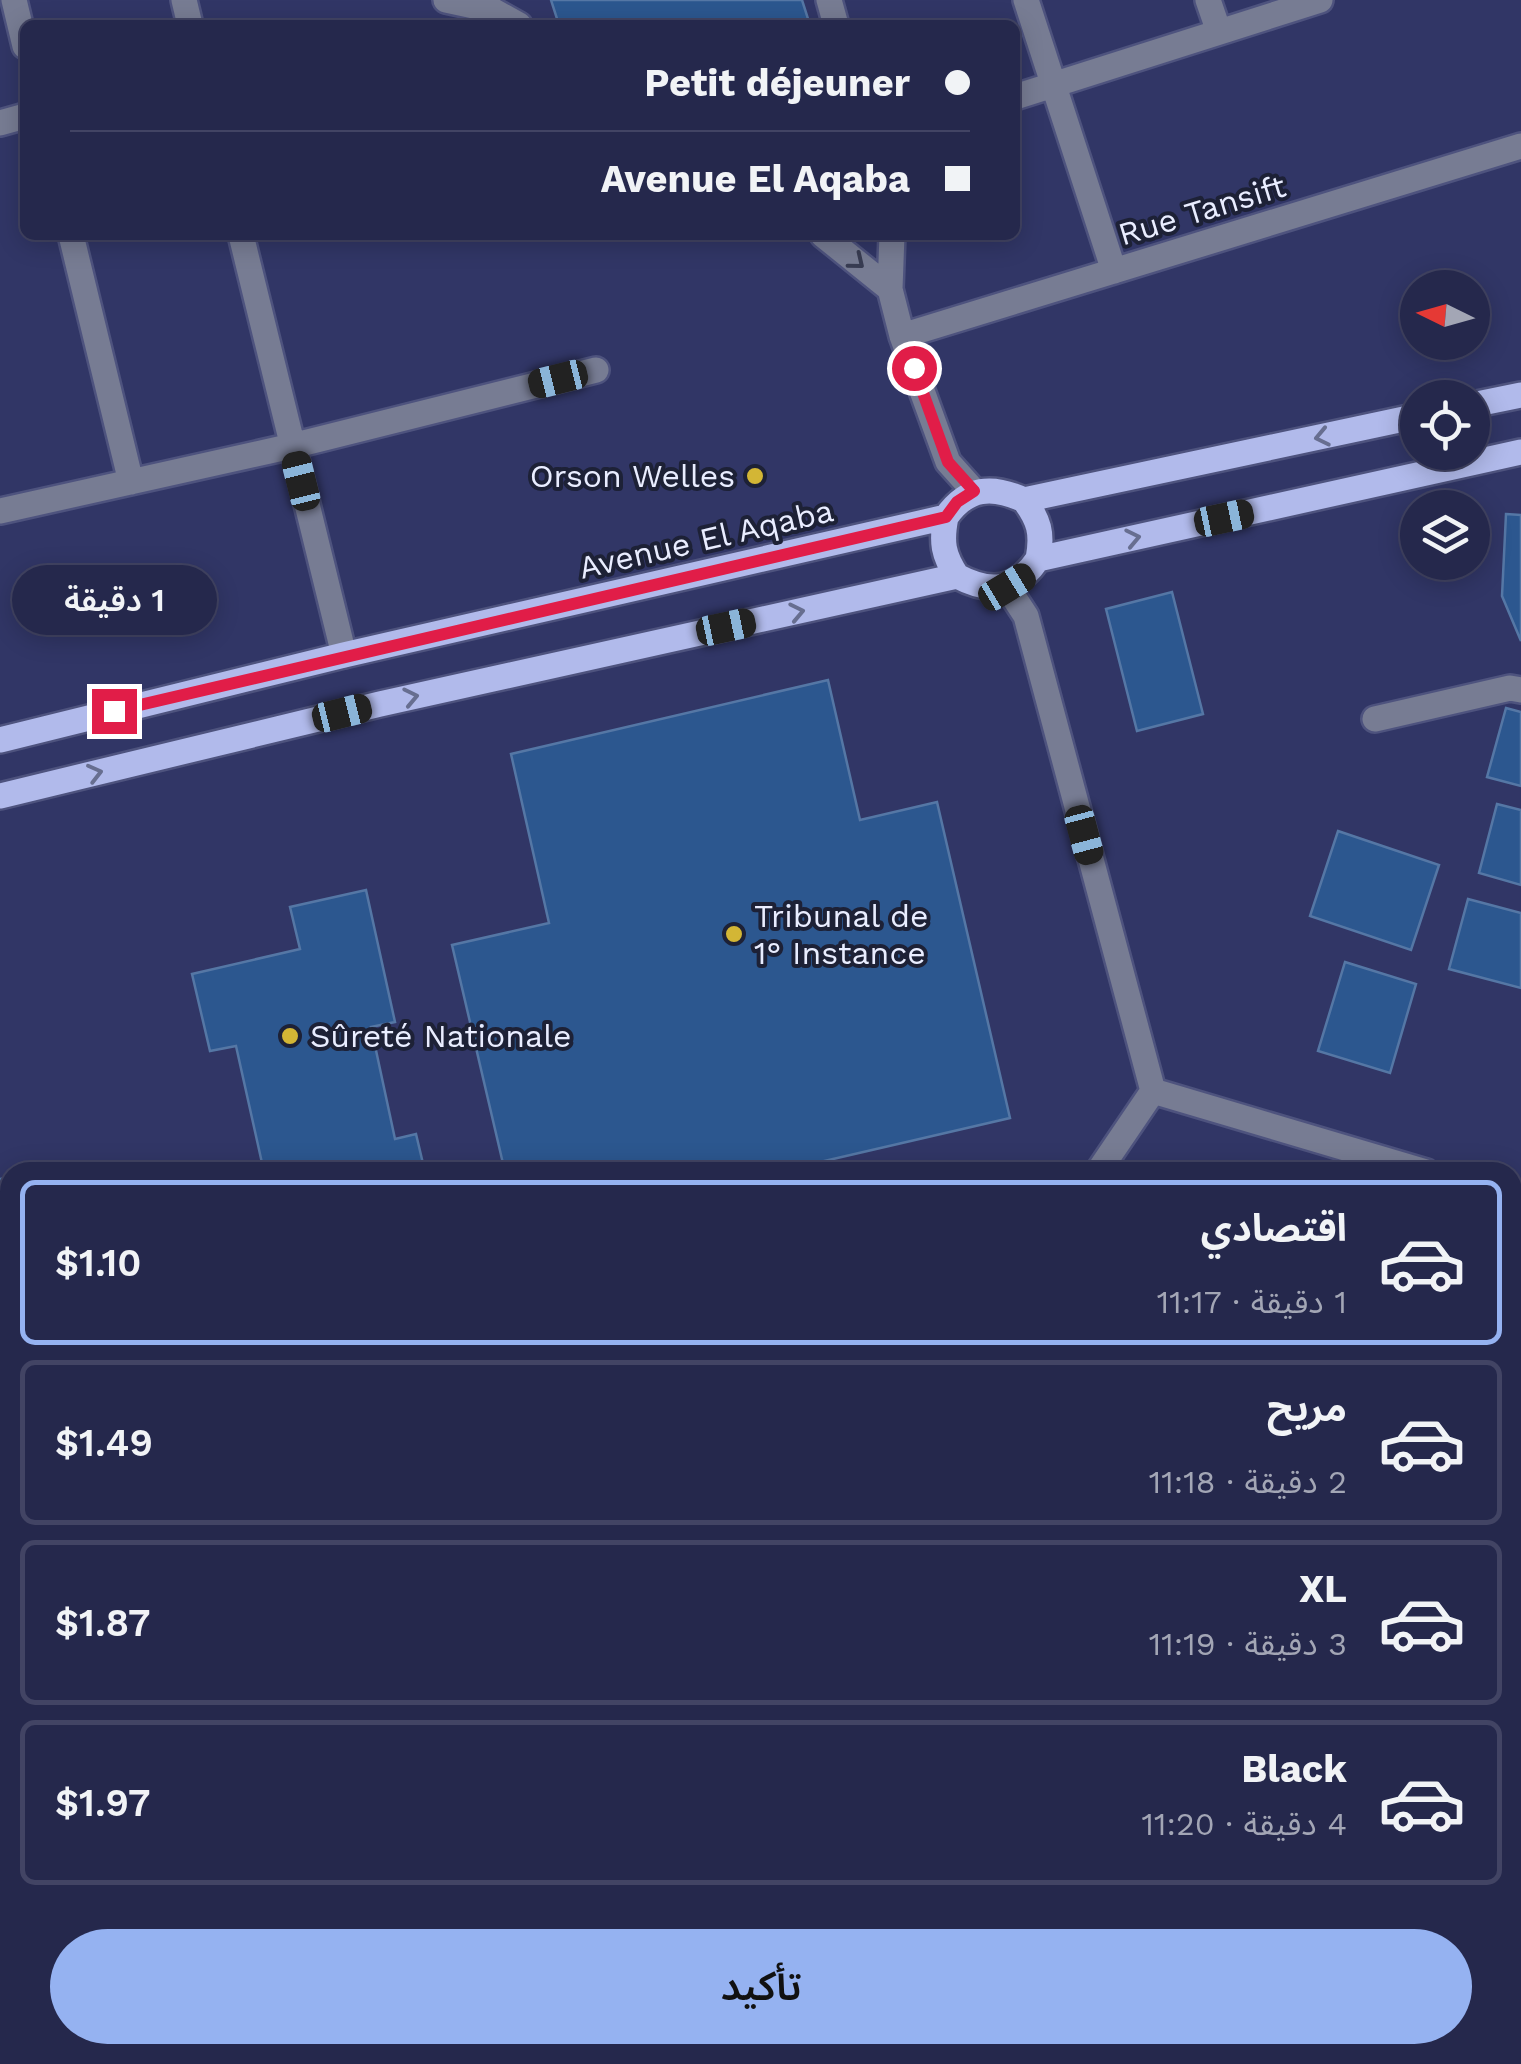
<!DOCTYPE html>
<html lang="ar">
<meta charset="utf-8">
<style>
body{margin:0;font-family:"Work Sans","Noto Sans Arabic",sans-serif;background:#313456;color:#f1f3f6;direction:rtl;height:100vh;display:flex;flex-direction:column;font-size:38px;white-space:nowrap}
*{box-sizing:border-box;margin:0}
p{font-size:32px;color:#a3a6b5}
.icon{flex:none;width:55px;height:55px;fill:none;stroke:currentColor;stroke-width:2;stroke-linecap:round;stroke-linejoin:round}
.map{position:relative;flex:1;overflow:hidden;direction:ltr}
.details{position:absolute;left:0px;top:1162px;width:1522px;height:902px;display:flex;flex-direction:column;background:#25284c;border-radius:30px 30px 0 0;box-shadow:0 5px 25px #0003,0 0 0 2px #424464;direction:rtl}
.details>*{flex:none}
.guide{position:absolute;left:20px;top:20px;width:1000px;height:220px;border-radius:15px;box-shadow:0 5px 25px #0003,0 0 0 2px #424464;direction:rtl;display:grid;align-content:center;height:220px;padding:0 50px;background:#25284c}
.needle{width:65px;rotate:275deg}
.fabs{position:absolute;left:1400px;top:270px;display:grid;gap:20px}
.fabs a{display:grid;place-items:center;width:90px;height:90px;border-radius:50%;background:#25284c;box-shadow:0 5px 25px #0003,0 0 0 2px #424464;font-size:50px}
.end{position:absolute;width:45px;height:45px;margin:-22px;border:12px solid #e11d48;background:#fff;box-shadow:0 0 0 5px #fff}
.from{border-radius:50%}
.bubble{position:absolute;height:70px;border-radius:35px;background:#25284c;box-shadow:0 5px 25px #0003,0 0 0 2px #424464;font-size:32px;font-weight:600;line-height:70px;text-align:center;direction:rtl}
.car{position:absolute;width:30px;height:60px;margin:-30px -15px;border-radius:12px;box-shadow:0 0 8px 2px #0007;background:linear-gradient(#222 24%,#8ab4d8 0 40%,#222 0 76%,#8ab4d8 0 86%,#222 0)}
.guide b{display:flex;align-items:center;gap:35px;height:95px;font-size:38px}
.guide b+b{border-top:2px solid #424464}
.guide i{width:25px;height:25px;background:#f1f3f6}
ul{padding:18px 0 0;list-style:none}
li{display:flex;align-items:center;gap:30px;height:165px;margin:0 20px 15px;padding:0 30px;border:5px solid #424464;border-radius:15px}
li div{flex:1}
li b{display:block;font-size:38px}
li em{font-style:normal;font-weight:600}
li.on{border-color:#95b2f1}
li>.icon{width:90px;height:90px;stroke-width:1.5}
.primary-button{display:flex;gap:20px;margin-top:auto;padding:20px 50px}
.primary-button a{flex:1;height:115px;border-radius:60px;background:#95b2f1;color:#111;font-size:40px;font-weight:600;line-height:115px;text-align:center}
.map>svg:first-child{display:block}
.building{fill:#2c578f;stroke:#5577a5;stroke-width:2.5}
.lines{fill:none;stroke-linecap:round;stroke-linejoin:round}
.minor-casing{stroke:#4e537e;stroke-width:30}
.major-casing{stroke:#4e537e;stroke-width:30}
.minor{stroke:#777c93;stroke-width:25}
.major{stroke:#b1baeb;stroke-width:25}
.oneway{stroke:#383c52}
.oneway2{stroke:#676e90}
.route{stroke:#e11d48;stroke-width:12}
.poi-dot{fill:#d3b635;stroke:#1d2136;stroke-width:4}
.labels{text-anchor:middle;dominant-baseline:central;stroke-width:8;stroke-linejoin:round;paint-order:stroke}
.street-label{font-size:32px;fill:#e9edff;stroke:#1d2136}
.poi-label{font-size:32px;fill:#e9edff;stroke:#1d2136;text-anchor:start}
</style>
<div class="map">
<svg width="1521" height="2064" viewBox="0 0 1521 2064">
<rect width="100%" height="100%" fill="#313666"/>
<path class="building" d="M551,0H802L810,25H559Z
M1506,514L1521,515V641L1502,596Z
M1172,592L1203,714L1137,731L1106,609Z
M828,680L860,820L937,802L1010,1118L777,1172H505L452,945L549,923L511,754Z
M1506,708L1521,712V786L1487,777Z
M1497,804L1521,810V885L1479,873Z
M1338,831L1439,865L1411,950L1310,916Z
M366,890L395,1022L371,1027L395,1139L416,1134L425,1172H264L236,1046L210,1051L192,974L300,949L290,907Z
M1468,899L1521,913V988L1449,969Z
M1345,962L1416,984L1390,1073L1318,1051Z
M1154,1165L1193,1172H1152Z
M10,1177V1438L0,1441V1179Z
M325,2055H388L390,2064H327Z
M457,2055H560L562,2064H459Z
M630,2055H781L783,2064H632Z
M861,2055H981L984,2064H864Z"/>
<g class="lines">
<g class="minor-casing">
<path id="minor" d="M14,0L25,46
M184,0L190,25
M446,0L492,10L519,25
M829,0L836,25
M1026,0L1114,271
M1208,0L1219,32
M1015,97L1320,0
M0,123L25,116
M71,235L131,482
M241,235L344,655
M823,235L890,289
M892,235L890,289L902,336L948,462L974,491
M902,336L1521,146
M0,511L292,446L596,370
M1007,587L1026,616L1153,1091
M1375,719L1510,688L1521,690
M1153,1091L1426,1172
M1098,1172L1153,1091
M1512,1198L1521,1201
M0,1712L10,1709
M248,2055L250,2064
M1017,2055L1019,2064"/>
</g>
<g class="major-casing">
<path id="major" d="M1472,405L1521,395
M1024,500C1039,520 1043,533 1038,559
M946,517C941,542 943,555 957,576
M0,740L344,655L946,517C967,487 992,485 1024,500L1418,416
M0,796L380,704L957,576C991,594 1016,591 1038,559L1521,452"/>
</g>
<use href="#minor" class="minor"/>
<use href="#major" class="major"/>
</g>
<defs><path id="oneway-chevron" d="M-2-3.5L2.5 0L-2 3.5" fill="none" stroke-width="1.6" stroke-linecap="round" stroke-linejoin="round" transform="scale(2.5)"/></defs>
<use class="oneway" href="#oneway-chevron" transform="translate(857 262) rotate(39)"/>
<g class="oneway2">
<use href="#oneway-chevron" transform="translate(1322 437) rotate(168)"/>
<use href="#oneway-chevron" transform="translate(1133 538) rotate(-12)"/>
<use href="#oneway-chevron" transform="translate(797 612) rotate(-12)"/>
<use href="#oneway-chevron" transform="translate(411 697) rotate(-12)"/>
<use href="#oneway-chevron" transform="translate(95 773) rotate(-14)"/>
</g>
<g class="lines">
<path class="route" d="M114,711L946,517L957,502L974,491L948,462L914,368"/>
</g>
<g class="poi-dot">
<circle cx="755" cy="476" r="10"/>
<circle cx="734" cy="934" r="10"/>
<circle cx="290" cy="1036" r="10"/>
</g>
<g class="labels">
<g class="street-label">
<text transform="translate(1202 210) rotate(-17)">Rue Tansift</text>
<text transform="translate(706 539) rotate(-13)">Avenue El Aqaba</text>
</g>
<g class="poi-label">
<text x="735" y="476" text-anchor="end">Orson Welles</text>
<text x="754" y="916">Tribunal de<tspan x="754" dy="37">1° Instance</tspan></text>
<text x="310" y="1036">Sûreté Nationale</text>
</g>
</g>
</svg>
<div class="fabs">
<a><svg class="needle" viewBox="-14 -14 28 28"><path d="M0-13l5 13h-10z" fill="#e53935"/><path d="M0 13l5-13h-10z" fill="#a3a6b5"/></svg></a>
<a><svg class="icon" aria-label="locate" viewBox="0 0 24 24"><circle cx="12" cy="12" r="6"/><path d="M12 2v4M12 18v4M2 12h4M18 12h4"/></svg></a>
<a><svg class="icon" aria-label="layers" viewBox="0 0 24 24"><path d="M12 4l9 5-9 5-9-5zM3 14l9 5 9-5"/></svg></a>
</div>
<i class="end from" style="left:914px;top:368px"></i>
<i class="end" style="left:114px;top:711px"></i>
<div class="bubble" style="left:12px;top:565px;width:205px">1 دقيقة</div>
<i class="car" style="left:558px;top:379px;rotate:256deg"></i>
<i class="car" style="left:301px;top:481px;rotate:346deg"></i>
<i class="car" style="left:1224px;top:518px;rotate:78deg"></i>
<i class="car" style="left:1007px;top:587px;rotate:59deg"></i>
<i class="car" style="left:726px;top:627px;rotate:78deg"></i>
<i class="car" style="left:342px;top:713px;rotate:76deg"></i>
<i class="car" style="left:1084px;top:835px;rotate:165deg"></i>
<div class="guide">
<b><i class="from"></i>Petit déjeuner</b>
<b><i></i>Avenue El Aqaba</b>
</div>
<section class="details">
<ul>
<li class="on"><svg class="icon" aria-label="car" viewBox="0 0 24 24"><path d="M5 17H2v-5l4-1 3-4h7l3 4 3 1v5h-3M9 17h6M6 11h13"/><circle cx="7" cy="17" r="2"/><circle cx="17" cy="17" r="2"/></svg><div><b>اقتصادي</b><p>1 دقيقة · 11:17</p></div><em>$1.10</em></li>
<li><svg class="icon" aria-label="car" viewBox="0 0 24 24"><path d="M5 17H2v-5l4-1 3-4h7l3 4 3 1v5h-3M9 17h6M6 11h13"/><circle cx="7" cy="17" r="2"/><circle cx="17" cy="17" r="2"/></svg><div><b>مريح</b><p>2 دقيقة · 11:18</p></div><em>$1.49</em></li>
<li><svg class="icon" aria-label="car" viewBox="0 0 24 24"><path d="M5 17H2v-5l4-1 3-4h7l3 4 3 1v5h-3M9 17h6M6 11h13"/><circle cx="7" cy="17" r="2"/><circle cx="17" cy="17" r="2"/></svg><div><b>XL</b><p>3 دقيقة · 11:19</p></div><em>$1.87</em></li>
<li><svg class="icon" aria-label="car" viewBox="0 0 24 24"><path d="M5 17H2v-5l4-1 3-4h7l3 4 3 1v5h-3M9 17h6M6 11h13"/><circle cx="7" cy="17" r="2"/><circle cx="17" cy="17" r="2"/></svg><div><b>Black</b><p>4 دقيقة · 11:20</p></div><em>$1.97</em></li>
</ul>
<div class="primary-button"><a>تأكيد</a></div>
</section>
</div>
